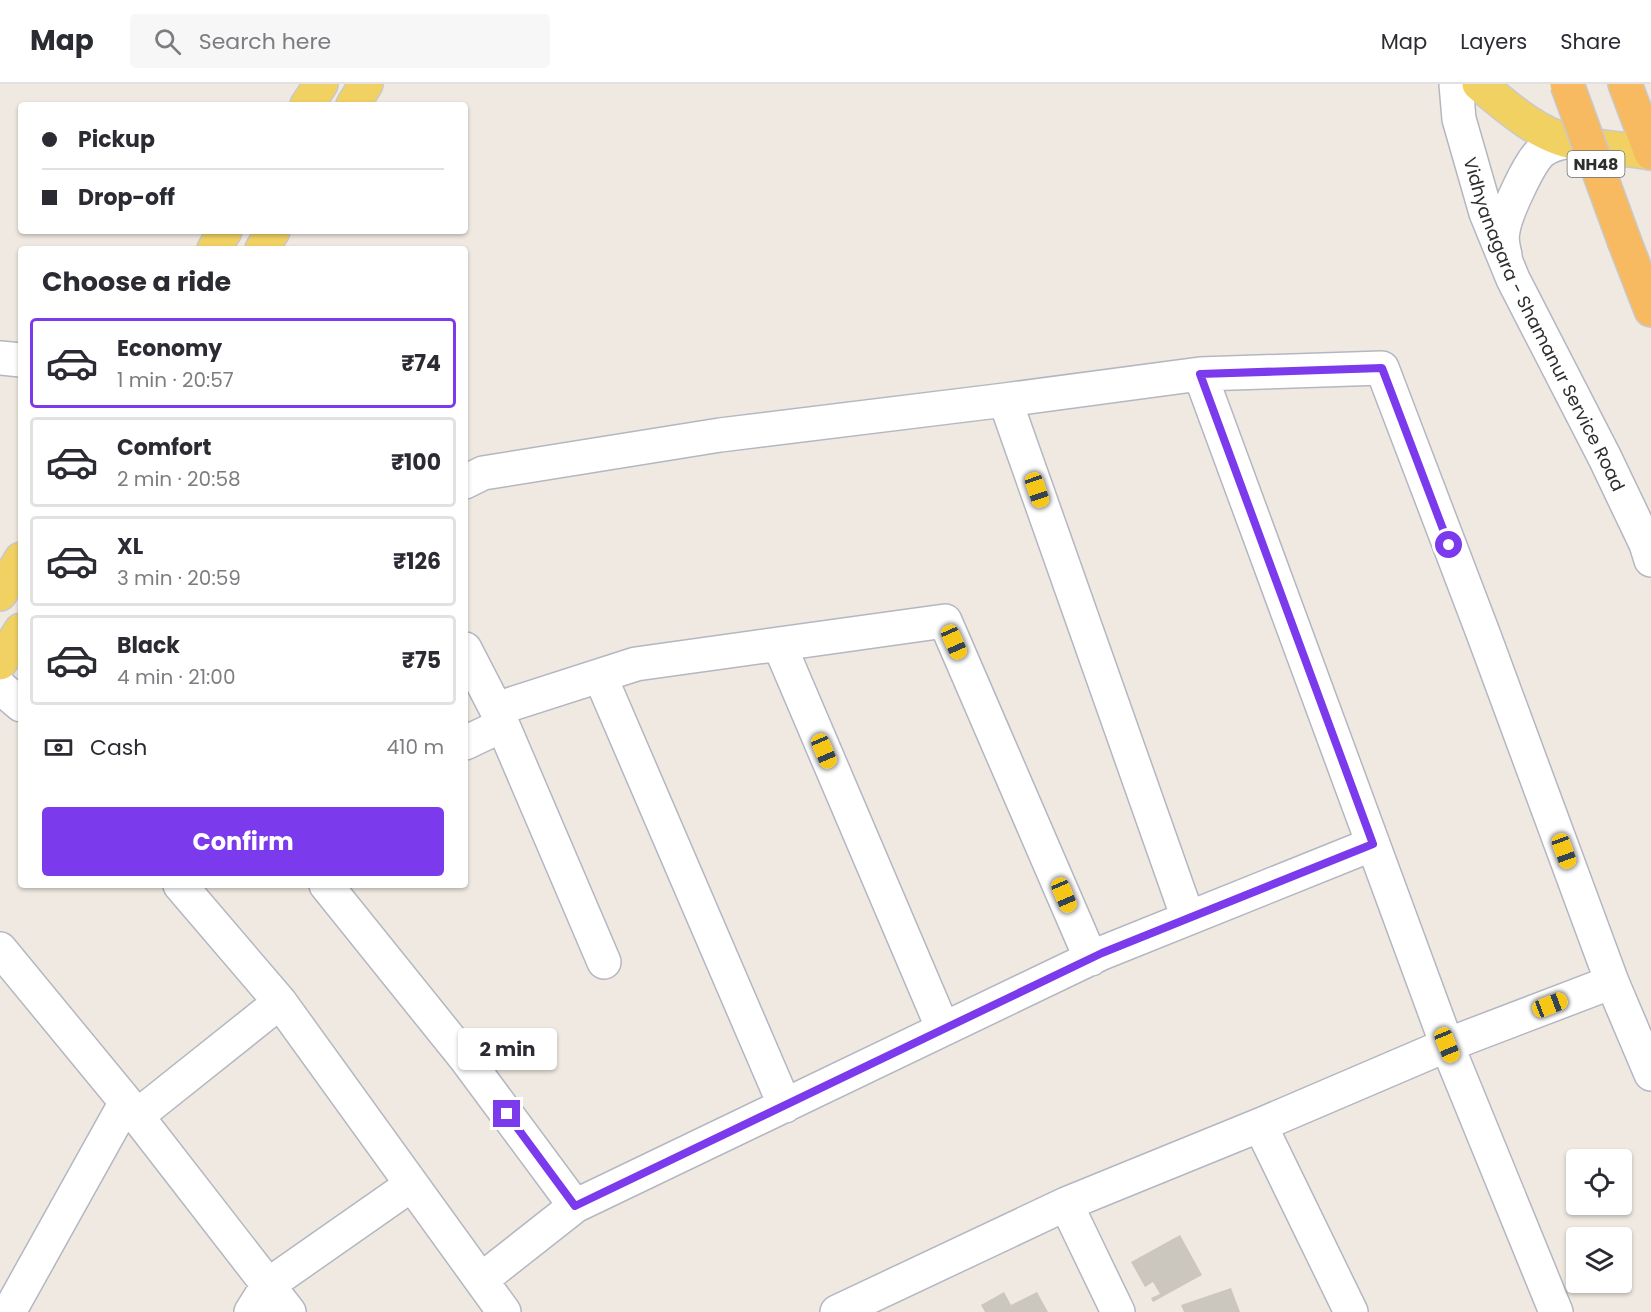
<!DOCTYPE html>
<meta charset="utf-8">
<style>
body{margin:0;font-family:Poppins,sans-serif;background:#f7f7f7;color:#2b2b33;height:100vh;display:flex;flex-direction:column;font-size:22px;white-space:nowrap}
*{box-sizing:border-box;margin:0}
p{font-size:20px;color:#7c7c81}
.icon{flex:none;width:33px;height:33px;fill:none;stroke:currentColor;stroke-width:2;stroke-linecap:round;stroke-linejoin:round}
.map{position:relative;flex:1;overflow:hidden}
.panel{position:absolute;left:18px;top:162px;width:450px;height:642px;display:flex;flex-direction:column;background:#fff;border-radius:6px;box-shadow:0 2px 4px #0004}
.panel>*{flex:none}
.top-card{position:absolute;left:18px;top:18px;width:450px;height:132px;border-radius:6px;box-shadow:0 2px 4px #0004;display:grid;align-content:center;height:132px;padding:0 24px;background:#fff}
.controls{position:absolute;left:1566px;top:1065px;display:grid;gap:12px}
.controls a{display:grid;place-items:center;width:66px;height:66px;border-radius:6px;background:#fff;box-shadow:0 2px 4px #0004;font-size:30px}
.end{position:absolute;width:27px;height:27px;margin:-14px;border:8px solid #7c3aed;background:#fff;box-shadow:0 0 0 3px #fff}
.from{border-radius:50%}
.bubble{position:absolute;height:42px;border-radius:6px;background:#fff;box-shadow:0 2px 4px #0004;font-size:20px;font-weight:700;line-height:42px;text-align:center}
.car{position:absolute;width:18px;height:36px;margin:-18px -9px;border-radius:8px;box-shadow:0 0 4px 2px #0007;background:linear-gradient(#f5c518 24%,#345 0 40%,#f5c518 0 76%,#345 0 86%,#f5c518 0)}
.top-card b{display:flex;align-items:center;gap:21px;height:57px;font-size:22px}
.top-card b+b{border-top:2px solid #e1e1e2}
.top-card i{width:15px;height:15px;background:#2b2b33}
ul{padding:0;list-style:none}
li{display:flex;align-items:center;gap:18px;height:90px;margin:0 12px 9px;padding:0 12px;border:3px solid #e1e1e2;border-radius:6px}
li div{flex:1}
li b{display:block;font-size:22px}
li em{font-style:normal;font-weight:700}
li.on{border-color:#7c3aed}
li>.icon{width:54px;height:54px;stroke-width:1.5}
h2{padding:0 24px;font-size:27px;line-height:72px}
.pay{display:flex;align-items:center;gap:15px;height:66px;padding:0 24px;font-size:22px}
.pay p{margin-inline-start:auto}
.primary-button{display:flex;gap:12px;margin-top:auto;padding:12px 24px}
.primary-button a{flex:1;height:69px;border-radius:6px;background:#7c3aed;color:#fff;font-size:24px;font-weight:700;line-height:69px;text-align:center}
header{display:flex;align-items:center;gap:36px;box-sizing:border-box;height:84px;padding:0 30px;background:#fff;border-bottom:2px solid #e1e1e2}
header strong{font-size:28px}
nav{display:flex;gap:33px;margin-inline-start:auto;font-size:21px}
.search{width:420px;height:54px;background:#f7f7f7;display:flex;align-items:center;gap:15px;box-sizing:border-box;padding:0 21px;border-radius:6px;color:#7c7c81;font-size:22px}
.map>svg:first-child{display:block}
.building{fill:#cbc7bf}
.lines{fill:none;stroke-linecap:round;stroke-linejoin:round}
.minor-casing{stroke:#b4b7c1;stroke-width:36}
.tertiary-casing{stroke:#b4b7c1;stroke-width:36}
.primary-casing{stroke:#c9c9c9;stroke-width:36}
.trunk-casing{stroke:#c9c9c9;stroke-width:36}
.minor{stroke:#fff;stroke-width:33}
.tertiary{stroke:#fff;stroke-width:33}
.primary{stroke:#f2d163;stroke-width:33}
.trunk{stroke:#f8ba60;stroke-width:33}
.trunk-bridge-casing{stroke:#c9c9c9;stroke-width:36;stroke-linecap:butt}
.trunk-bridge{stroke:#f8ba60;stroke-width:33}
.route{stroke:#7c3aed;stroke-width:8}
.labels{text-anchor:middle;dominant-baseline:central;stroke-width:6;stroke-linejoin:round;paint-order:stroke}
.shield{fill:#fff;stroke:#6d6d6d;stroke-width:1.5}
.shield-label{font-size:16px;font-weight:bold;fill:#2e2e2e}
.street-label{font-size:18px;fill:#2e2e2e;stroke:#fff}
</style>
<header>
<strong>Map</strong>
<div class="search"><svg class="icon" aria-label="search" viewBox="0 0 24 24"><circle cx="10" cy="10" r="6"/><path d="M15 15l6 6"/></svg>Search here</div>
<nav><a>Map</a><a>Layers</a><a>Share</a></nav>
</header>
<div class="map">
<svg width="1651" height="1228" viewBox="0 0 1651 1228">
<rect width="100%" height="100%" fill="#efe9e1"/>
<path class="building" d="M1180,1151L1202,1191L1153,1218L1151,1214L1160,1210L1153,1198L1145,1203L1131,1178Z
M1231,1204L1240,1228H1184L1181,1221Z
M1004,1208L1011,1221L1037,1208L1048,1228H985L981,1221Z"/>
<g class="lines">
<g class="minor-casing">
<path id="minor" d="M1200,290L1447,961L1556,1228
M1005,316L1188,834
M465,398L483,389L720,351L1005,316L1200,290L1382,284L1483,549L1612,898L1651,990
M779,560L943,945
M465,565L496,625L636,580L945,537L1091,875
M600,592L785,1022
M0,603L21,621
M496,625L604,878
M465,659L503,641
M180,801L280,918L504,1228
M326,801L466,975L575,1122
M0,865L126,1018L289,1228
M137,1032L280,918
M1260,1041L1351,1228
M1066,1120L1118,1228
M481,1196L575,1122L1102,869L1373,760
M9,1228L126,1018
M251,1228L268,1201L411,1101
M837,1228L1066,1120L1260,1041L1447,961L1612,898"/>
</g>
<g class="tertiary-casing">
<g id="tertiary">
<path id="s1" d="M1456,0L1459,35L1486,129L1513,195L1605,374L1646,460L1651,476"/>
<path d="M1505,171C1503,163 1501,155 1503,147C1505,131 1529,78 1542,67C1550,61 1558,59 1568,57"/>
<path d="M0,274L21,276"/>
</g>
</g>
<g class="primary-casing">
<path id="primary" d="M1479,0C1506,22 1534,48 1568,57C1593,63 1625,65 1651,69
M307,21L321,0
M353,21L366,0
M214,165L225,147
M262,165L273,147
M0,510L21,475
M0,579L21,546"/>
</g>
<g class="trunk-casing">
<path id="trunk" d="M1625,0L1651,69
M1625,159L1651,226"/>
</g>
<use href="#minor" class="minor"/>
<use href="#tertiary" class="tertiary"/>
<use href="#primary" class="primary"/>
<use href="#trunk" class="trunk"/>
<g class="trunk-bridge-casing">
<path id="trunk-bridge" d="M1567,0L1625,159"/>
</g>
<use href="#trunk-bridge" class="trunk-bridge"/>
</g>
<g class="lines">
<path class="route" d="M507,1030L575,1122L1102,869L1373,760L1200,290L1382,284L1449,461"/>
</g>
<g class="labels">
<rect class="shield" x="1567.5" y="67" width="57" height="26" rx="4.5"/>
<g class="shield-label">
<text x="1596" y="80">NH48</text>
</g>
<g class="street-label">
<text stroke="none"><textPath href="#s1" startOffset="258">Vidhyanagara - Shamanur Service Road</textPath></text>
</g>
</g>
</svg>
<div class="controls">
<a><svg class="icon" aria-label="locate" viewBox="0 0 24 24"><circle cx="12" cy="12" r="6"/><path d="M12 2v4M12 18v4M2 12h4M18 12h4"/></svg></a>
<a><svg class="icon" aria-label="layers" viewBox="0 0 24 24"><path d="M12 4l9 5-9 5-9-5zM3 14l9 5 9-5"/></svg></a>
</div>
<i class="end from" style="left:1449px;top:461px"></i>
<i class="end" style="left:507px;top:1030px"></i>
<div class="bubble" style="left:458px;top:944px;width:99px">2 min</div>
<i class="car" style="left:1037px;top:406px;rotate:161deg"></i>
<i class="car" style="left:954px;top:558px;rotate:156deg"></i>
<i class="car" style="left:824px;top:667px;rotate:157deg"></i>
<i class="car" style="left:1564px;top:767px;rotate:160deg"></i>
<i class="car" style="left:1064px;top:811px;rotate:157deg"></i>
<i class="car" style="left:1550px;top:921px;rotate:69deg"></i>
<i class="car" style="left:1447px;top:961px;rotate:158deg"></i>
<div class="top-card">
<b><i class="from"></i>Pickup</b>
<b><i></i>Drop-off</b>
</div>
<section class="panel">
<h2>Choose a ride</h2>
<ul>
<li class="on"><svg class="icon" aria-label="car" viewBox="0 0 24 24"><path d="M5 17H2v-5l4-1 3-4h7l3 4 3 1v5h-3M9 17h6M6 11h13"/><circle cx="7" cy="17" r="2"/><circle cx="17" cy="17" r="2"/></svg><div><b>Economy</b><p>1 min · 20:57</p></div><em>₹74</em></li>
<li><svg class="icon" aria-label="car" viewBox="0 0 24 24"><path d="M5 17H2v-5l4-1 3-4h7l3 4 3 1v5h-3M9 17h6M6 11h13"/><circle cx="7" cy="17" r="2"/><circle cx="17" cy="17" r="2"/></svg><div><b>Comfort</b><p>2 min · 20:58</p></div><em>₹100</em></li>
<li><svg class="icon" aria-label="car" viewBox="0 0 24 24"><path d="M5 17H2v-5l4-1 3-4h7l3 4 3 1v5h-3M9 17h6M6 11h13"/><circle cx="7" cy="17" r="2"/><circle cx="17" cy="17" r="2"/></svg><div><b>XL</b><p>3 min · 20:59</p></div><em>₹126</em></li>
<li><svg class="icon" aria-label="car" viewBox="0 0 24 24"><path d="M5 17H2v-5l4-1 3-4h7l3 4 3 1v5h-3M9 17h6M6 11h13"/><circle cx="7" cy="17" r="2"/><circle cx="17" cy="17" r="2"/></svg><div><b>Black</b><p>4 min · 21:00</p></div><em>₹75</em></li>
</ul>
<div class="pay"><svg class="icon" aria-label="cash" viewBox="0 0 24 24"><path d="M3 7h18v10H3z"/><circle cx="12" cy="12" r="2"/></svg>Cash<p>410 m</p></div>
<div class="primary-button"><a>Confirm</a></div>
</section>
</div>
